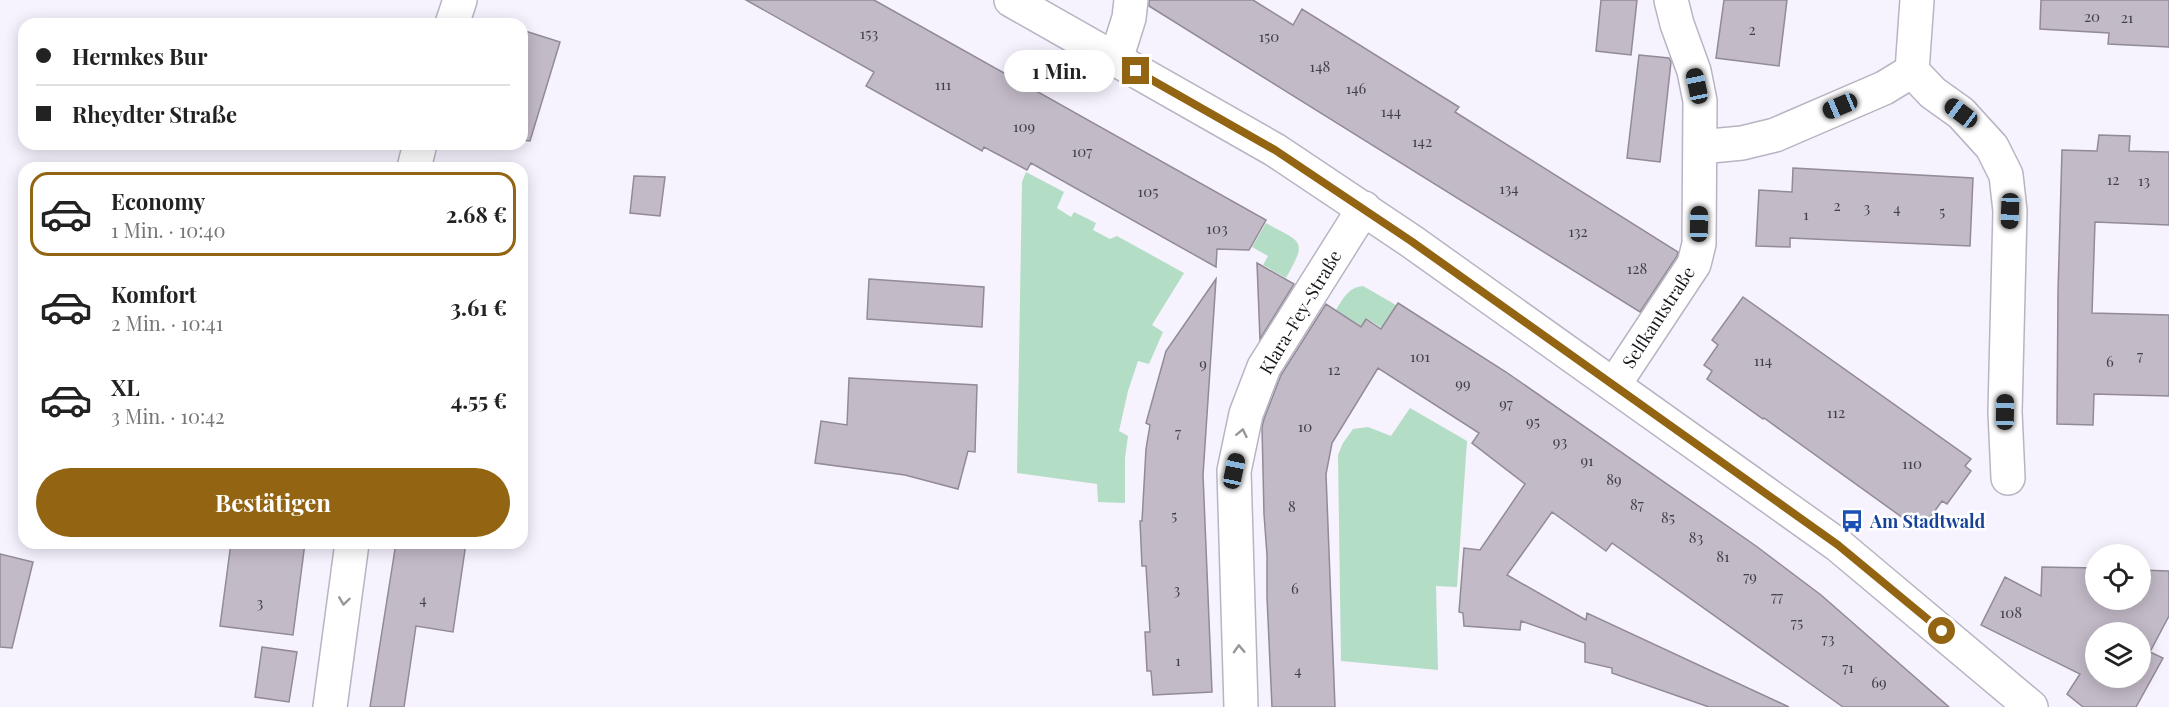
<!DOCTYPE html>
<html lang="de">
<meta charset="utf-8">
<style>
body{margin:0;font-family:"Playfair Display",serif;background:#f6f6f6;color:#222;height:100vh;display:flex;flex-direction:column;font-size:22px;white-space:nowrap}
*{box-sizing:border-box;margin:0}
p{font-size:20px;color:#767676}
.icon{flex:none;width:33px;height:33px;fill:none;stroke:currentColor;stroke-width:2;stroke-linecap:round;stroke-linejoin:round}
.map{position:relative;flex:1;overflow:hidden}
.side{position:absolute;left:18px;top:162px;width:510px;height:387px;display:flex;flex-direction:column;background:#fff;border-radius:18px;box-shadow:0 3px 15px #0003}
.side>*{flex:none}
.hud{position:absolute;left:18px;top:18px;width:510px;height:132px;border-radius:18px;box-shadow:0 3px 15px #0003;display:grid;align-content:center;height:132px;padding:0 18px;background:#fff}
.fabs{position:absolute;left:2085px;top:544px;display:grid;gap:12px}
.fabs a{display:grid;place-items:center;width:66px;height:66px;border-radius:50%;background:#fff;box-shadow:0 3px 15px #0003;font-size:30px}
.end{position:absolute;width:27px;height:27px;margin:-14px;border:8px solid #936512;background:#fff;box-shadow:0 0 0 3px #fff}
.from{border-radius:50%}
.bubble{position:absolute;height:42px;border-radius:21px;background:#fff;box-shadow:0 3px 15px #0003;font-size:20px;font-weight:700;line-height:42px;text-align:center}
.car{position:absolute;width:18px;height:36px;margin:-18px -9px;border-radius:8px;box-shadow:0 0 4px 2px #0007;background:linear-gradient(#222 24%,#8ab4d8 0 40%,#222 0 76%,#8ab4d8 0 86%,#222 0)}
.hud b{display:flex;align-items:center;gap:21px;height:57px;font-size:22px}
.hud b+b{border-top:2px solid #e0e0e0}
.hud i{width:15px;height:15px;background:#222}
ul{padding:10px 0 0;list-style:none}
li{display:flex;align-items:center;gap:18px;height:84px;margin:0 12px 9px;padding:0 6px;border:3px solid transparent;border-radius:18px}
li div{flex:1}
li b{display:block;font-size:22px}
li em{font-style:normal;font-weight:700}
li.selected{border-color:#936512}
li>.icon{width:54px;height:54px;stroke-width:1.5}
.primary-button{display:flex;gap:12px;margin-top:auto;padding:12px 18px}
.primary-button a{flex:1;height:69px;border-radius:36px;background:#936512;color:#fff;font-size:24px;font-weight:700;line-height:69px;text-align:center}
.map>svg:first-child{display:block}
.green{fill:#b4ddc5}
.building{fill:#c2bac7;stroke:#928a96;stroke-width:1.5;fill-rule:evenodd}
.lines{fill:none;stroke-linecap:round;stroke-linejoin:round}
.minor-casing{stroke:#b8b4c2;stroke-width:36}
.secondary-casing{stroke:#b8b4c2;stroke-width:36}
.minor{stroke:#fff;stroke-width:33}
.secondary{stroke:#fff;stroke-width:33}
.oneway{stroke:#979799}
.route{stroke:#936512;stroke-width:8}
.labels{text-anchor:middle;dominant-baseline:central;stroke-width:5;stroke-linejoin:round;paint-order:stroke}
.number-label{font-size:15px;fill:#424047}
.street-label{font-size:18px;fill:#18171c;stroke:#fff}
.transit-label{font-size:18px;font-weight:bold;fill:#164399;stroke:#fff;text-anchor:start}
</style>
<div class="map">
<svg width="2169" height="707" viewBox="0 0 2169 707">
<rect width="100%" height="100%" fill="#f6f2fe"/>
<path class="green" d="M1026,172L1064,192L1057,208L1071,217L1074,212L1096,223L1093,230L1110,239L1117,236L1184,273L1152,325L1163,332L1149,364L1138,361L1128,391L1119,431L1128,436L1125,458V503L1098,502L1097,484L1017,473L1022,182Z
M1266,223C1302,243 1308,239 1286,278L1263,265L1268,256L1252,247Z
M1363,286L1396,305L1382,328L1366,318L1361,326L1336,310C1344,297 1348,288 1363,286Z
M1410,408L1467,441L1457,587L1436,586L1438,670L1341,661L1338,455L1343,443L1353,429L1368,427L1391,436Z"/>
<path class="building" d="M746,0H874L1266,220L1249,250L1217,249L1216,267L1031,163L1027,170L984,147L982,151L866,86L874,72Z
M1149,0H1253L1293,25L1302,9L1459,107L1455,112L1678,252L1677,256L1640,312L1149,6Z
M1601,0H1637L1631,55L1596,51Z
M1724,0H1787L1779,66L1716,58Z
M2041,0H2169V47L2108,44L2109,33L2040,29Z
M522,30L560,42L530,141L522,140Z
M1639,55L1669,58L1671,62L1660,162L1627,158Z
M2099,135L2130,136L2129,151L2169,152V225L2095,222L2092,313L2169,315V396L2094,394L2093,425L2057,424L2058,292L2062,150L2097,151Z
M1793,168L1973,178L1970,246L1790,238V247L1756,246L1759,190L1792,192Z
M634,176L665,177L660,216L630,213Z
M1257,263L1294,284L1260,339Z
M869,279L984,287L982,327L867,319Z
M1216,279L1203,475L1212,692L1153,695L1151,671H1147L1145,632H1150L1146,566H1142L1140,521H1142L1146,449L1150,425L1146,423L1166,351Z
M1743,297L1971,459L1965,466L1971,471L1947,504L1942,501L1926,523L1915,516L1910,523L1764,418L1763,419L1707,379L1712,371L1704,365L1718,345L1712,340Z
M1398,303L1506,372L1756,546L1821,595L1949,707H1843L1612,543L1606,551L1552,512L1507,575L1586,620L1587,613L1789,707H1709L1612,673V668L1585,662V643L1521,621L1520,630L1464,626L1463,613L1459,612L1464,548L1480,550L1525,484L1472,443L1479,433L1378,368L1332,443L1326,474L1335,707H1272L1267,597V555L1264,514L1262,427L1264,419L1281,375L1326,304L1361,327L1366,319L1381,329Z
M849,378L977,385L975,452L968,451L958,489L905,475L815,463L821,421L847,425Z
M231,543H305L293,635L220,626Z
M396,543H466L453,632L416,626L404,707H370Z
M0,554L33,562L12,648L0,647Z
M2042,567L2096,568V600H2140V570L2169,571V616L2150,652L2163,658L2136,707H2083L2067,694L2080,674L1981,625L2005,577L2041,596ZM2096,633H2140V678H2096Z
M262,647L297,652L289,702L255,697Z"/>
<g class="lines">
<g class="minor-casing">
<path id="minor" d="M1917,0L1912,71L1933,93L1961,113L1992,147L2006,175L2010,211L2005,412L2008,478
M452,24L460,0
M1116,59L1129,18L1131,0
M1700,147L1742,143L1775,135L1884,88L1912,71
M414,168L420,144
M1614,385L1694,264L1699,244L1700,101L1694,71L1677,24L1671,0
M330,707L352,543
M1241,707L1234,471L1246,414L1264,367L1364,208"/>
</g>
<g class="secondary-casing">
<path id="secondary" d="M1011,0L1275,150L1411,241L1838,545L2031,707"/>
</g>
<use href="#minor" class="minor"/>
<use href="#secondary" class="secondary"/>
</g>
<defs><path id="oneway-chevron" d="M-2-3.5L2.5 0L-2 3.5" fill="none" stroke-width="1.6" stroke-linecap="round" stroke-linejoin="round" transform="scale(1.5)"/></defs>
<g class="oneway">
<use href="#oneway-chevron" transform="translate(1242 433) rotate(-78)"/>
<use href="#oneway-chevron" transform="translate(344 601) rotate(98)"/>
<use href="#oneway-chevron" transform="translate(1239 649) rotate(-92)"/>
</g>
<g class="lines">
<path class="route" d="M1136,71L1275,150L1411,241L1838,545L1942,631"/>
</g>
<defs>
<g id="bus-bare" transform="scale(1.8)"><path d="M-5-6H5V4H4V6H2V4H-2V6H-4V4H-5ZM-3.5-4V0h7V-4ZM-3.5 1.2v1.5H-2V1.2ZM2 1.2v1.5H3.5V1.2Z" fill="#1a4fb4" stroke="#fff" stroke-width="2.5" paint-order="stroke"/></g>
</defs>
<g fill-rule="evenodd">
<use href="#bus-bare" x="1852" y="521"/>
</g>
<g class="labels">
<g class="number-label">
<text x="2092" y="16">20</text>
<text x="2127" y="17">21</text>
<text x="1752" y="29">2</text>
<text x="869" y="33">153</text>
<text x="1269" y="36">150</text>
<text x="1320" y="66">148</text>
<text x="943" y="84">111</text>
<text x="1356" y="88">146</text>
<text x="1391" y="111">144</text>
<text x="1024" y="126">109</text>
<text x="1422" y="141">142</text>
<text x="1082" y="151">107</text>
<text x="2113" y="179">12</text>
<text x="2144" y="180">13</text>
<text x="1509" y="188">134</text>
<text x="1148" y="191">105</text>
<text x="1837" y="205">2</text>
<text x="1867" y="207">3</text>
<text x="1897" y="208">4</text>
<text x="1942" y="211">5</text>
<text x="1806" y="214">1</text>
<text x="1217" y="228">103</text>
<text x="1578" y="231">132</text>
<text x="1637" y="268">128</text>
<text x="2140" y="355">7</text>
<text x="1420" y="356">101</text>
<text x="1763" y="360">114</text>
<text x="2110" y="361">6</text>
<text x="1203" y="363">9</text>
<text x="1334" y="369">12</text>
<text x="1463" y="383">99</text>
<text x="1506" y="403">97</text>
<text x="1836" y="412">112</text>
<text x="1533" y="421">95</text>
<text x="1305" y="426">10</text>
<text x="1178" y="432">7</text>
<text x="1560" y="441">93</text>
<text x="1587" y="460">91</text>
<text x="1912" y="463">110</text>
<text x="1614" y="479">89</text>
<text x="1637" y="504">87</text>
<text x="1292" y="506">8</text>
<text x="1174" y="515">5</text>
<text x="1668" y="517">85</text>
<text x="1696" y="537">83</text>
<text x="1723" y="556">81</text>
<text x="1750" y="576">79</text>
<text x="1295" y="588">6</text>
<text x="1177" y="589">3</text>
<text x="1777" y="596">77</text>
<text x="423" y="599">4</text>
<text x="260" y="602">3</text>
<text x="2011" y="612">108</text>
<text x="1797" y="622">75</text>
<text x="1828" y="638">73</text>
<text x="1178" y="660">1</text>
<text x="1848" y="667">71</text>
<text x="1298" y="670">4</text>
<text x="1879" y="682">69</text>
</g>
<g class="street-label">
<text transform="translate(1300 312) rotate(-59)">Klara-Fey-Straße</text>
<text transform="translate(1658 317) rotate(-57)">Selfkantstraße</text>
</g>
<g class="transit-label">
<text x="1870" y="521">Am Stadtwald</text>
</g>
</g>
</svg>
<div class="fabs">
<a><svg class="icon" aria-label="locate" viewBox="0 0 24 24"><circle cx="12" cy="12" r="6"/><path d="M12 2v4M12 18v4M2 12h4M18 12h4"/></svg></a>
<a><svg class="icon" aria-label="layers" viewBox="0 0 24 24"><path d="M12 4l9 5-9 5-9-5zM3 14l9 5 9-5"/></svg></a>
</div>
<i class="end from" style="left:1942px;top:631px"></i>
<i class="end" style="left:1136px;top:71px"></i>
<div class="bubble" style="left:1004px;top:50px;width:111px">1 Min.</div>
<i class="car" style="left:1697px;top:86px;rotate:348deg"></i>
<i class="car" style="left:1840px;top:106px;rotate:247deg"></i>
<i class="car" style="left:1961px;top:113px;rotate:307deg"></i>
<i class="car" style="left:2010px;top:211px;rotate:182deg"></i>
<i class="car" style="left:1699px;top:224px;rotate:1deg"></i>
<i class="car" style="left:2005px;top:412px;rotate:1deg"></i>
<i class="car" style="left:1234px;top:471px;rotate:12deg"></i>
<div class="hud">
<b><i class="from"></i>Hermkes Bur</b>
<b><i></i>Rheydter Straße</b>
</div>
<section class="side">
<ul>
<li class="selected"><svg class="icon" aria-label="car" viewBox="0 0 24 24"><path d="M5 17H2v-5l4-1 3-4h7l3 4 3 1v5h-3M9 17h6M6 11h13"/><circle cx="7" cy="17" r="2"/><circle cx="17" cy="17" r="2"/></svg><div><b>Economy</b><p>1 Min. · 10:40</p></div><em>2.68 €</em></li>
<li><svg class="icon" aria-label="car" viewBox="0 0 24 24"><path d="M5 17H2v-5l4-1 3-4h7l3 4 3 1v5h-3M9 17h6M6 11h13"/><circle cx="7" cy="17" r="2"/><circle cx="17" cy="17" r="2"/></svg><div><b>Komfort</b><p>2 Min. · 10:41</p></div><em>3.61 €</em></li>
<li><svg class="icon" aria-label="car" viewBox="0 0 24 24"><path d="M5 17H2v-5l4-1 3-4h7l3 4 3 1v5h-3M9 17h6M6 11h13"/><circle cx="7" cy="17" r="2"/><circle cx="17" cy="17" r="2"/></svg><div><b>XL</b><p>3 Min. · 10:42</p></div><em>4.55 €</em></li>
</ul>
<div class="primary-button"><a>Bestätigen</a></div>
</section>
</div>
